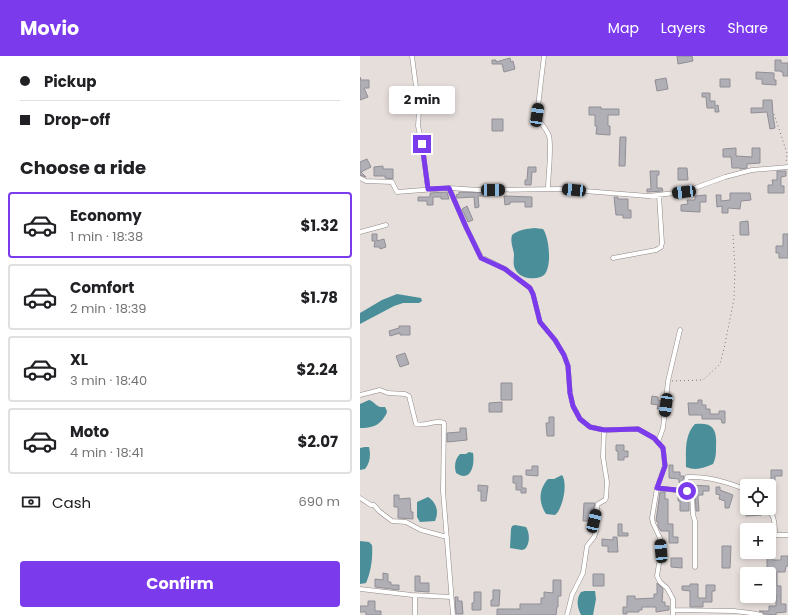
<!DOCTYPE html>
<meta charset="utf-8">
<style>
body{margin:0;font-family:Poppins,sans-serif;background:#f2f2f2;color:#202124;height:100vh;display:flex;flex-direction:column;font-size:15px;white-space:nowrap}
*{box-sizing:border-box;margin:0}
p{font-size:13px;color:#757577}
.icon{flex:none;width:22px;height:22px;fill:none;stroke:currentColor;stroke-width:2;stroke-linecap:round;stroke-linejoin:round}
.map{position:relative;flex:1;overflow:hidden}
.sheet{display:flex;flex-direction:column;background:#fff;width:360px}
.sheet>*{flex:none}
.top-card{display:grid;align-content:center;height:88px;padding:0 20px;background:#fff}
.controls{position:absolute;left:380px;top:423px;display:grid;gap:8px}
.controls a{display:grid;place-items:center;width:36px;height:36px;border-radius:4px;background:#fff;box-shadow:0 2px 6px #0003;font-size:20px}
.end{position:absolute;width:18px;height:18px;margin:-9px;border:5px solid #7c3aed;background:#fff;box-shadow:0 0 0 2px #fff}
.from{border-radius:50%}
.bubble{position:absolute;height:28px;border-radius:4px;background:#fff;box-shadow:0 2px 6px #0003;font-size:13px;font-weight:700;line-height:28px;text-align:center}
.car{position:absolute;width:12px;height:24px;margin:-12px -6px;border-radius:5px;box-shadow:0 0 3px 1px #0007;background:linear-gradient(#222 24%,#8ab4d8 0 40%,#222 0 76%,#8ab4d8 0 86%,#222 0)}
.top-card b{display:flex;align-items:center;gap:14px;height:38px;font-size:15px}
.top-card b+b{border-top:1px solid #e0e0e0}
.top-card i{width:10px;height:10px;background:#202124}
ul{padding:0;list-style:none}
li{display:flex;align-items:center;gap:12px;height:66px;margin:0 8px 6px;padding:0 12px;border:2px solid #e0e0e0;border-radius:4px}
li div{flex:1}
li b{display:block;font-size:15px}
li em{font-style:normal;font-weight:700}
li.active{border-color:#7c3aed}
li>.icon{width:36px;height:36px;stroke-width:1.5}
h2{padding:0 20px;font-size:18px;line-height:48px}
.pay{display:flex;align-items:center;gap:10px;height:44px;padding:0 20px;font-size:15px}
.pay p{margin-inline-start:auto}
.cta{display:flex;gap:8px;margin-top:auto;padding:8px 20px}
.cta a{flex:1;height:46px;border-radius:4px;background:#7c3aed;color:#fff;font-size:16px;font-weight:700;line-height:46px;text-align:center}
header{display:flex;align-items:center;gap:24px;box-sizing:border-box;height:56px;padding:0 20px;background:#7c3aed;color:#fff}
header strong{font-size:19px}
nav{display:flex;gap:22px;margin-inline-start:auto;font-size:14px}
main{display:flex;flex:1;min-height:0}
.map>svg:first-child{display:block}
.water{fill:#498e99}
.building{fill:#b1afb6;stroke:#908e95}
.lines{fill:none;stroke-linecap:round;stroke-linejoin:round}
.minor-casing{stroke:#908885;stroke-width:5}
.path{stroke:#7d7876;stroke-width:1;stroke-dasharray:1 3;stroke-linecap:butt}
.minor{stroke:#fff;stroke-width:4}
.route{stroke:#7c3aed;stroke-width:5}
</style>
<header>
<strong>Movio</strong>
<nav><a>Map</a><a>Layers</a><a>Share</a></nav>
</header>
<main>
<section class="sheet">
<div class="top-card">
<b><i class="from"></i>Pickup</b>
<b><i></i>Drop-off</b>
</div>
<h2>Choose a ride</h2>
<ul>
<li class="active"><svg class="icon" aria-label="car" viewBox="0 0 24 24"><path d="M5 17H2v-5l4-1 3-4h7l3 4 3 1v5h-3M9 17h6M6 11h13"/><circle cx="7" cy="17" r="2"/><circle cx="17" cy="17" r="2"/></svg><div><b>Economy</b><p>1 min · 18:38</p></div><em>$1.32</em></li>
<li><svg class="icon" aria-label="car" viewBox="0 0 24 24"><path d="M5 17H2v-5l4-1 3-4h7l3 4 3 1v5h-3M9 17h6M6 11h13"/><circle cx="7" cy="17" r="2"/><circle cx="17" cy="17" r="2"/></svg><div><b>Comfort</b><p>2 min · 18:39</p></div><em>$1.78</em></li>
<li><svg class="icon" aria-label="car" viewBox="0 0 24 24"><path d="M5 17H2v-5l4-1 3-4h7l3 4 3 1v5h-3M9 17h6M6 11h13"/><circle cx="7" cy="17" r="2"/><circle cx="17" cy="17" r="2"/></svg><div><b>XL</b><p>3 min · 18:40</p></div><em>$2.24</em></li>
<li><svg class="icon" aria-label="car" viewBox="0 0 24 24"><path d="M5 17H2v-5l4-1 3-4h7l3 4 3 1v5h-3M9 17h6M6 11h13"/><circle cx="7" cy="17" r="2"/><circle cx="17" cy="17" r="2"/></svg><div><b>Moto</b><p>4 min · 18:41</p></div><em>$2.07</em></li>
</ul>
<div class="pay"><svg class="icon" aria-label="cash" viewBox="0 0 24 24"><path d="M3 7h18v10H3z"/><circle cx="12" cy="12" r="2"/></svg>Cash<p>690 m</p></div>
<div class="cta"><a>Confirm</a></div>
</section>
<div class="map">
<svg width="428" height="559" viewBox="0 0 428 559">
<rect width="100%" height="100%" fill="#e6deda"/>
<path class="water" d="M174,172L183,173C189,181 192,209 185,218C179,225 162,223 157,216C152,210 154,204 154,198C153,191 150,186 152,179C158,174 166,173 174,172Z
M37,238L61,242L62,245L59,247H43L34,250L0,268V257L22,244Z
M9,344C16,346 15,352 25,351C27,355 28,356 25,360C19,370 12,372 0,372V348Z
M335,368C353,366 357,373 356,390C356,397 356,402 353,408C343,412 336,415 326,411C326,397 324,379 335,368Z
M5,391H9C11,399 10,407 5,413L0,414V392Z
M109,396L113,397C115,409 111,427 96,417C94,410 95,403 100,398H106Z
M202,419C208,427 203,453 195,459L186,458C178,446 179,433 188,423H194Z
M68,441C77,447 79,456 75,465L60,466L57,461V446Z
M155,469L166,471C170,477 170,488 165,493L162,494L150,492L151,473L152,470Z
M0,485L9,486L12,489C13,501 11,516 6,527L0,528Z
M225,535H235L236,543L233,559H221C217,551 216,543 221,536Z"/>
<path class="building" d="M317,0H332L333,5L318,8Z
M150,2L151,6L153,5L155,13L144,16L142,8H132V4H136V6Z
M415,4H421V7H428V20H423V16H421V15H415Z
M396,16L414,17V24H416V29L402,28V23H396Z
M0,21L1,24H9V32H4L8,41L0,44Z
M306,22L308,33L297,35L295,24Z
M360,23H370V31H360Z
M342,37H350V45H355V50L358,49L359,56H355V52H347L346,41H342Z
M403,44H412L413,59L415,72L410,73L407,56L391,57V52H403Z
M229,51H241V53H259V59H248V70H250V79L236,78L237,70H235V59H229Z
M132,63H143V75H132Z
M260,81H266L265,110H259Z
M376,92V100L392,101V92H400V107L387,108V112L380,113V112H372L371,101H363V93Z
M7,103L11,111L1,116L6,121L0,119V106Z
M23,110V113H33V123L25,122V120H14V111Z
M168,111H176V116H172L171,129H165V124H167Z
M318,112H327L328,124H318Z
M290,115H299V119H297V132H302L303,135L287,136V133H291Z
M417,115H426V120L421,121V130H424V137H408V129H413L412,124H417Z
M87,136L89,143H81V141H73V149H67V145H58V141H70V137Z
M99,136L130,137V140H118L119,151L115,152L114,141L97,142L96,139L99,138Z
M370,137H390L391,144L381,145L380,153L368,152V157H362V150L357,151L356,139H361V145L370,144Z
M346,139V146H340V156L321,155V149L328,148L327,144H335V140Z
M144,140L172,141V151H165V146H150V148L145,149Z
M254,141H258V143H268V154H271V162H263V159H256Z
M107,150L113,164L108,166L102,153Z
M388,165L389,179H380V166Z
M12,178H17V185L24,183L26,191L20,193V191H14L15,185H12Z
M423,178H428V202H419V197H416V190H423Z
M39,270H50V279H40V277L30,280L29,275L39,272Z
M45,297L49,308L40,311L36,300Z
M141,327H152V344H141Z
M292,340L298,341V344L302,345L301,353H297L298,349L291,348Z
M338,344H342V349H346V353H350V358H359V355H365V367H362L361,363H342V359H329L328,347H338Z
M142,346V356H129V347Z
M189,361H194V380H187L186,367H189Z
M100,372H106L107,384L87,386V377L100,376Z
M256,389H264V395H268V401H264V404H258V395H256Z
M309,409H313V416H320V420H324L322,427H319V423L309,422Z
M172,410H178V420L166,419V414H172Z
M411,414H422V420H415V429H411Z
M153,420H162V432H166V437H161V434H156V427H153Z
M118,429L128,430L126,445H121V435H118Z
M329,429L349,430V435H343V439H339L338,441L339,455H336L335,435L334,433L328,432Z
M356,431H360V434L373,439L369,452H365V445L359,443L360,439L356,438Z
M300,436H305V443H308V468H313V481H318V487H309V475H301L298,470V466L296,465Z
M34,439H39V443L50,442L51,456H53V463L38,462V451H34Z
M327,439H329V455H320V445H318V440H327Z
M224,447H235L231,465H223Z
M396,453H402V459L386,460V454H396Z
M258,468H262V477H268V480H258Z
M253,481H257L258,496H248V490H242V483L253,484Z
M362,490H371L370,512H362Z
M407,496H413V504H421V500H428V510H426L425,516H417V530H421V548H426V556L416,557V559L404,558L403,556L399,555H409V550H416V539L411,538L409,513H407Z
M311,502H322V512L311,511Z
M23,517L28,518V526H31V529H39V534L15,531V523L23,524Z
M233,518H244V530H233Z
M55,520H60V527H69V536L55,535Z
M193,524H201V540H198V551H197L196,559H137V553H160V548H181V542H184V536L193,537Z
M297,527L303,533L302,546H305V550H309V554L296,556V551H282V554H279V556H267V558H263V551H267V540H275V543L294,542V538H297Z
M330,528H338V542H346V529H355V535H352V546H343V551H330V535L322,534V530H330Z
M133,534H140L139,550H131V544H133Z
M114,536H121V554H112V547H114Z
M95,541H98V545H102L103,558H96Z
M8,545H15V555H21V559H6V556H0V550H8Z"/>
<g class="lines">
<g class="minor-casing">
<path id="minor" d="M52,0L59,54L58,70L62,88L68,133
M184,0L177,59C179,67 186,71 189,80C192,90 188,121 188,133
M0,122L6,125L32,126L37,136L89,132L119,134L199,133L288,140L324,136L365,121L392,114L428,111
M89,132L106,171L121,201L145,213L170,232L173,238L180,266L195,284L204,299L208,310L210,337L213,350L220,363L230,371L244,374L278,373L294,382L303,392L305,409L297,432L292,462L293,467L300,482L301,495L297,520L300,526L307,532L313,543V559
M0,176L26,169
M253,202L296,194L301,191L302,187L299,139
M0,339L20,334L28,337L45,338L49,340L56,368C65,371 76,363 84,367L83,435L93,559
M298,386L303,372L308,325L320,274
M297,432L332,436L333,459L335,465V511
M324,435L327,421C347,420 368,426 387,434
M0,442L11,449H14L19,455L32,465L46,466L61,474L87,481
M405,452C415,457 415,469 415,479H428
M410,454L412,435
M0,533L52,539L91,541
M314,554L374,555L391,557L401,559
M55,559V539
M207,559L212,539L223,517L227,490L234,481L236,476L234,465L238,448L245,444L246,442L247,426L243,401L244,374"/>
</g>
<path class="path" d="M414,58L427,97L426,107
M312,325L343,324L360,308L364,293L374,243L375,213L373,179"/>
<use href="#minor" class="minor"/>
</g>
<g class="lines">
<path class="route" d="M62,88L68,133L89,132L106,171L121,202L145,213L170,232L173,238L180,266L195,284L204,299L208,310L210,337L213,350L220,363L230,371L244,374L278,373L294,382L303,392L305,410L297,432L327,435"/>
</g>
</svg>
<div class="controls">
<a><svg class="icon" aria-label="locate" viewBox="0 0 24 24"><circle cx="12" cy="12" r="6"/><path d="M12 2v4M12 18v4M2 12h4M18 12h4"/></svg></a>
<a>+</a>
<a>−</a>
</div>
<i class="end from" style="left:327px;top:435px"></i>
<i class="end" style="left:62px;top:88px"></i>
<div class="bubble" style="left:29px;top:30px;width:66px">2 min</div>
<i class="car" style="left:177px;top:59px;rotate:8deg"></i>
<i class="car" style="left:133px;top:134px;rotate:90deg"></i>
<i class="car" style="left:214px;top:134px;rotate:275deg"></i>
<i class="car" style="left:324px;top:136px;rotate:263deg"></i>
<i class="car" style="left:306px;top:349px;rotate:188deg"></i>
<i class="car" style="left:234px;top:465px;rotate:13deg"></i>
<i class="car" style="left:301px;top:495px;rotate:355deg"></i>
</div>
</main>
